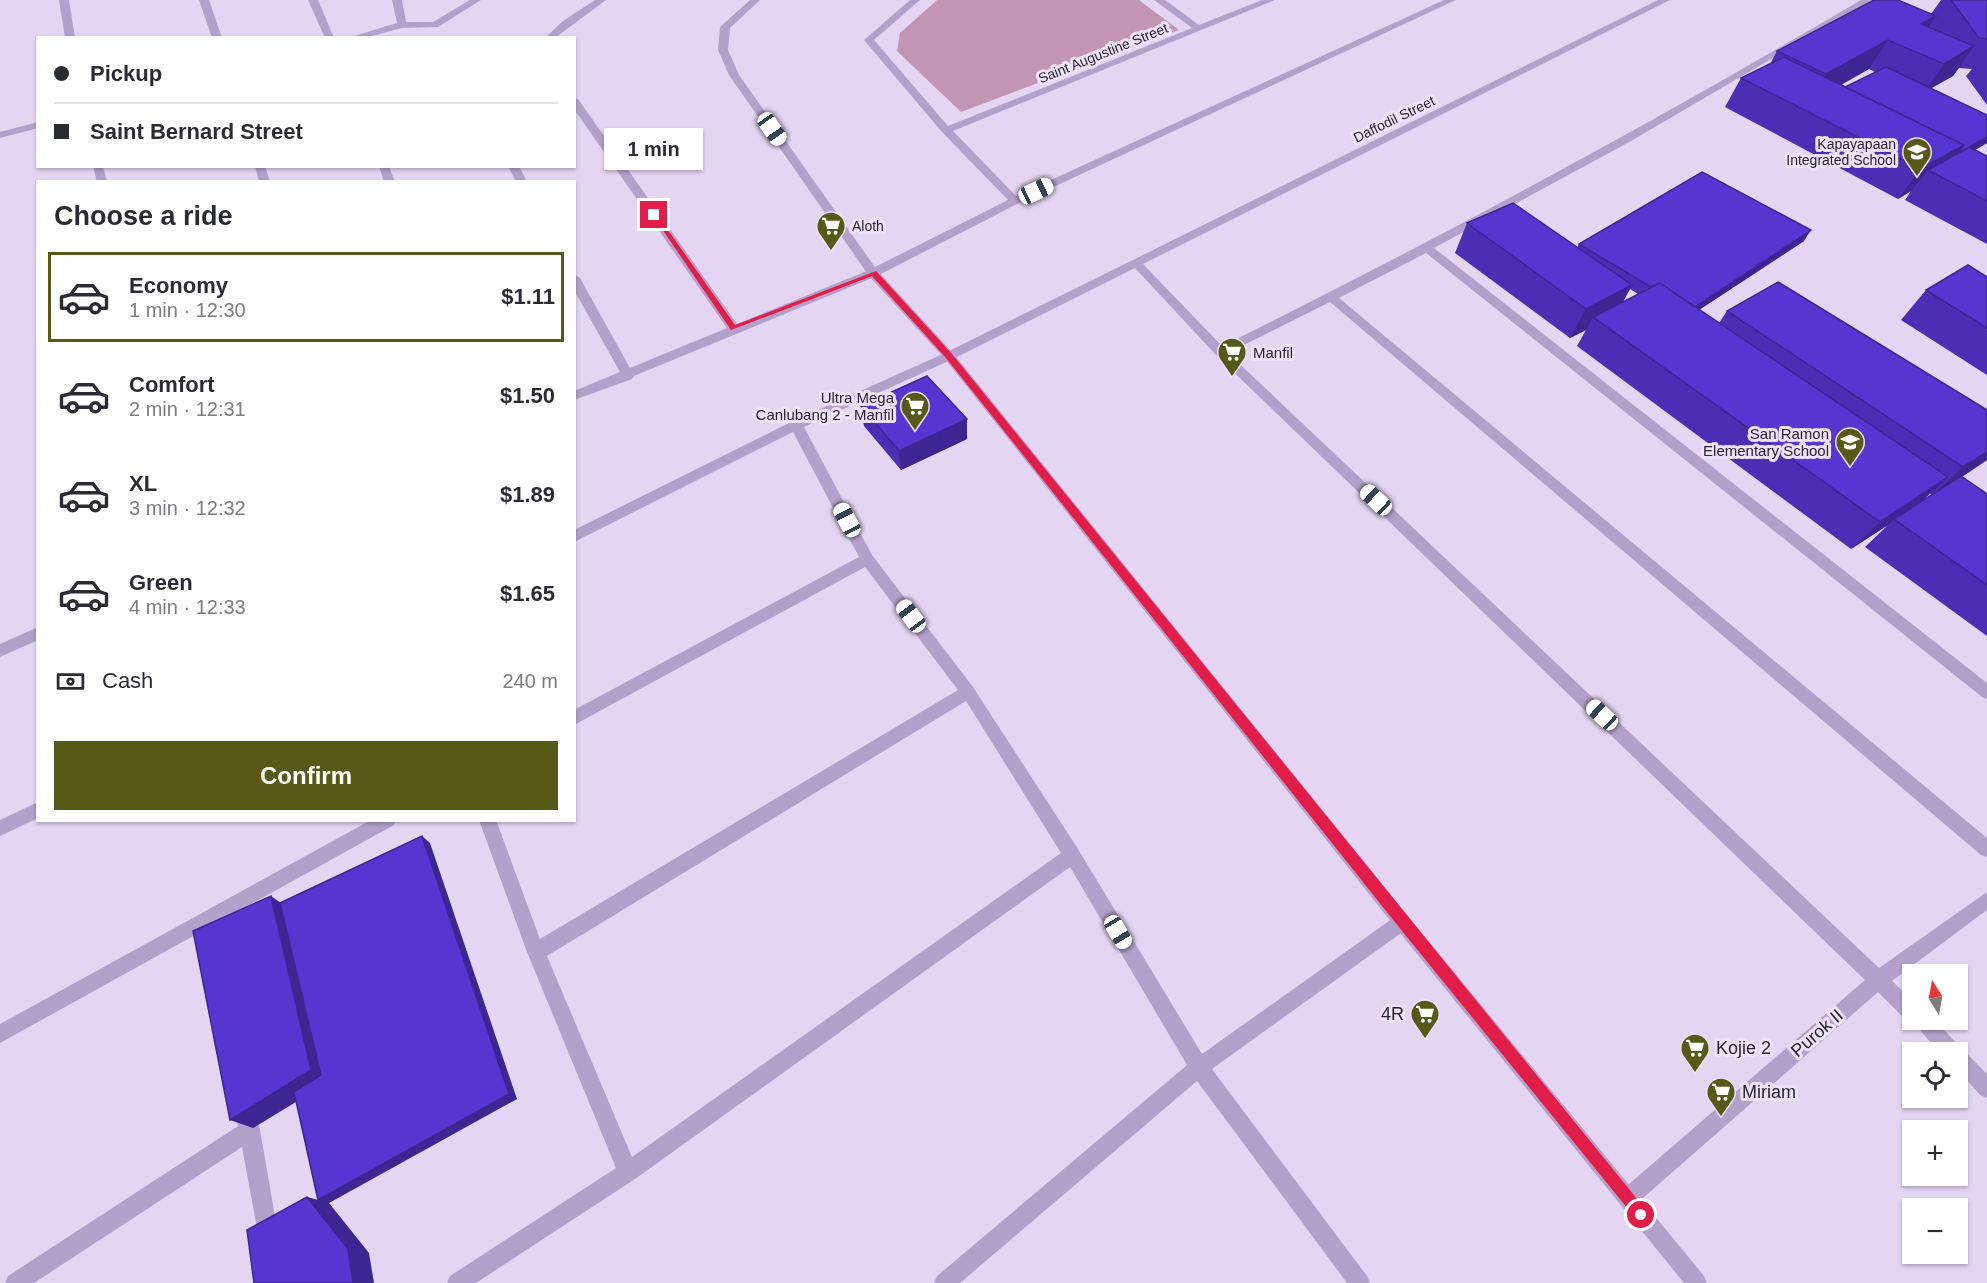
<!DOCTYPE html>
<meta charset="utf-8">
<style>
body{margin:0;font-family:Helvetica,sans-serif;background:#f7f7f7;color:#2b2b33;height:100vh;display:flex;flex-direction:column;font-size:22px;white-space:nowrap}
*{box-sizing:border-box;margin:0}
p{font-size:20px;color:#7c7c81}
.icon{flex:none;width:33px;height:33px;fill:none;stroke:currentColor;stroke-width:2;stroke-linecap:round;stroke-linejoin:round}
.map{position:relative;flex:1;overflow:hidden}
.sheet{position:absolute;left:36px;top:180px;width:540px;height:642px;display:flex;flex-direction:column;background:#fff;border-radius:0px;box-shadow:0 2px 4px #0004}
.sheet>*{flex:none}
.guide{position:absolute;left:36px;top:36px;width:540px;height:132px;border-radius:0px;box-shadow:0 2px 4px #0004;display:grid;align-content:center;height:132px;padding:0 18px;background:#fff}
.needle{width:39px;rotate:349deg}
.tools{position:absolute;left:1902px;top:964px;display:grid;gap:12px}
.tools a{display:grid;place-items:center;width:66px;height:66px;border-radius:0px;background:#fff;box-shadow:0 2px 4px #0004;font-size:30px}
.end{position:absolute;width:27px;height:27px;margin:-14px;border:8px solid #e11d48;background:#fff;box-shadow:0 0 0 3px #fff}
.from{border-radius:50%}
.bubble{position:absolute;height:42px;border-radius:0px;background:#fff;box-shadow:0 2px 4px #0004;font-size:20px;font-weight:700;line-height:42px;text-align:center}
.car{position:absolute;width:18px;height:36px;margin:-18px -9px;border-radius:8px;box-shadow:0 0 4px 2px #0007;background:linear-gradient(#fff 24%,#345 0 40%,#fff 0 76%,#345 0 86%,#fff 0)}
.guide b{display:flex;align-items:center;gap:21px;height:57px;font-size:22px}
.guide b+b{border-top:2px solid #e1e1e2}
.guide i{width:15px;height:15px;background:#2b2b33}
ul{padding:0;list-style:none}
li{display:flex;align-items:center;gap:18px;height:90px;margin:0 12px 9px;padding:0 6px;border:3px solid transparent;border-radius:0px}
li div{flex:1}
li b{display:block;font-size:22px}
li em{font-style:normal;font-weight:700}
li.current{border-color:#575917}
li>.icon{width:54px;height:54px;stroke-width:1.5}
h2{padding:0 18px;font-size:27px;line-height:72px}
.pay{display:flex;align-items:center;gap:15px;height:66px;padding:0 18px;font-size:22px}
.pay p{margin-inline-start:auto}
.button{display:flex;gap:12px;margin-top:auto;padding:12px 18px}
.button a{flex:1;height:69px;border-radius:0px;background:#575917;color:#fff;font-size:24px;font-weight:700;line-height:69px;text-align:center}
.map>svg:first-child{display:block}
.green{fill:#c295b5}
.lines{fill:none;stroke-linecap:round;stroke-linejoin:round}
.minor{fill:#b3a1cb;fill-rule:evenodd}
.tertiary{fill:#b3a1cb;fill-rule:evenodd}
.wall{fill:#4a2eb3;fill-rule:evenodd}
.shaded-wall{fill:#3c2692}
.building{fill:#5636d0;stroke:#3c2692;stroke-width:1.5}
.route{fill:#e11d48}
.labels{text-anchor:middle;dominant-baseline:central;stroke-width:6;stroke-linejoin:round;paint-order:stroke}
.far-street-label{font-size:14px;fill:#292435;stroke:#eee2fa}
.far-poi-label{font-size:14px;fill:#292435;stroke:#eee2fa;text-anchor:end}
.poi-label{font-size:15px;fill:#292435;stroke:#eee2fa;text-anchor:end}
.near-poi-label{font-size:18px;fill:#292435;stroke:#eee2fa;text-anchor:start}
.near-street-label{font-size:18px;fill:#292435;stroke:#eee2fa}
</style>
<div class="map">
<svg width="1987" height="1283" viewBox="0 0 1987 1283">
<rect width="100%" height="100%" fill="#e4d6f3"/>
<path class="green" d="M937,0H1139L1179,30L961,112L897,51L900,33Z"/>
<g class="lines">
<path class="minor" d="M59,0H69L75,38H65Z
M199,0H209L222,38H212Z
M308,0H318L334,38H325Z
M392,0H402L406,22H433L470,0H481L438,27L402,28L364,38H347L397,23Z
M595,0H606L555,38H545L563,21Z
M910,0H920L874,40L948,126L1192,28L1154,0H1165L1199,25L1262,0H1275L953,131L1016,196L1444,0H1456L1019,203L877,276L634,376L632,379L574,400V391L620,372L574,290V274L580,278L630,368L727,328L574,109V98L578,99L737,324L869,270L1008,200L942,132L864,40Z
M1658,0H1670L1143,264L1222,346C1439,239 1652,123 1861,0H1872L1631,141L1434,248L1987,683V699L1982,697L1426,253L1339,298L1987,838V857L1981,855L1330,302L1228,353L1879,968L1987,892V910L1892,981L1912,1000V1020H1934L1987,1074V1098L1980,1095L1958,1070V1053H1940L1912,1021L1905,1019L1878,992L1635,1205L1628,1208L1621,1205L1618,1198L1621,1191L1865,980L1216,355L1135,268L953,359L804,427L872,555L973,687L1078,849L1202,1054L1396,916L1402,913L1408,916L1411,922L1408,928L1212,1069L1367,1276L1370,1283H1347L1197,1081L960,1283H934L937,1276L1187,1065L1070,867L635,1179L476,1283H447L450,1276L616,1168L527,952L479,820H496L540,939L958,690L865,567L574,725V710L859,557L793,432L574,542V530L791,422L945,353ZM966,701L1061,853L632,1157L547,956Z
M38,122V128L0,138V132Z
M93,166H103L107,182H97Z
M255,166H265L270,182H259Z
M379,166H389L395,182H384Z
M508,166H519L527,182H516Z
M38,627V640L0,657V644Z
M38,802V818L0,836V820Z
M371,820H396L394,825L0,1043V1024Z
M245,1099L252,1102L260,1130L279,1239L276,1246L269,1249L262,1246L259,1239L242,1147L34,1283H5L8,1276L238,1126L235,1109L238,1102Z"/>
<path class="tertiary" d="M750,0H760L730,28L728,50L739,75L877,270L953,353L1408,916L1704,1276L1707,1283H1684L1396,928L945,359L869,276L729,75L718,50L720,27Z"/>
</g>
<path class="wall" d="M1941,0H1987V105L1966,76L1972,69L1959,68L1953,76L1931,88L1987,115V143L1975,150L1987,156V244L1905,200L1911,191L1898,199L1725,107L1741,78L1770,64L1777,51L1931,14ZM1869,69L1875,72L1845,87L1841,85Z
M1467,223L1577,248L1579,244L1804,241L1699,310L1719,323L1727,311L1987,410V460L1962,477L1987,494V636L1865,547L1888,525L1851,549L1577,346L1586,330L1570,338L1455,253ZM1630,289L1638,294L1623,302ZM1930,493L1932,495L1922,501Z
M1987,277V375L1901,320L1926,290Z
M861,406L967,419V439L901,470L864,426Z"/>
<path class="shaded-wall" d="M1936,16L1916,45L1921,24Z
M1888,40L1869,69L1807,103L1826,74Z
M1974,46L1953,76L1923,93L1944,64Z
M1987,137V143L1948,165L1928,170L1911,191L1898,199L1921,169L1964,145Z
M1811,230L1804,241L1682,321L1689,310Z
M1632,285L1615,315L1593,317L1586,330L1570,338L1586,309Z
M967,419V439L901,470L899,451Z
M1987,452V460L1933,495L1963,467Z
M1948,477L1918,505L1894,519L1888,525L1851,549L1880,522Z
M422,836L430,843L517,1099L329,1203L369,1253L374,1283H353L307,1197L318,1200Z
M271,896L291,910L332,1080L253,1128L230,1120Z"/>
<path class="building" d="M1874,0H1898L1936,16L1921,24L1974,46L1944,64L1888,40L1826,74L1777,51Z
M1951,0H1987V39L1979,38Z
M1784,57L1964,145L1921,169L1741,78Z
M1886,67L1987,115V137L1957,154L1964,145L1845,87Z
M1969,147L1987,156V201L1928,170Z
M1702,172L1811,230L1695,307L1660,283L1651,287L1579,244Z
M1513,203L1632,285L1586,309L1467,223Z
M1968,265L1987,277V328L1926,290Z
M1778,282L1987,410V452L1963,467L1727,311Z
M1660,283L1948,477L1880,522L1593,317Z
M927,376L967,419L899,451L861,406Z
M1961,476L1987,494V585L1894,519Z
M422,836L509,1094L318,1200L294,1092L321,1075L280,903Z
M271,896L311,1070L230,1120L193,931Z
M307,1197L348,1249L353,1283H254L247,1230Z"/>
<path class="route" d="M651,213H656L735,325L876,271L952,354L1646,1210V1220H1637L1398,926L946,358L872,276L731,330Z"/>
<defs>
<g id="school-pin" transform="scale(1.5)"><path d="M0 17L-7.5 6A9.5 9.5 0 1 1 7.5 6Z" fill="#575917" stroke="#eee2fa"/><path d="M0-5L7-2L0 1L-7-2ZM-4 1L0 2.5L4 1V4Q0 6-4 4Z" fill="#fff"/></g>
<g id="supermarket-pin" transform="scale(1.5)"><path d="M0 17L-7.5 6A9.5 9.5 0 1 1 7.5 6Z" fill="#575917" stroke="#eee2fa"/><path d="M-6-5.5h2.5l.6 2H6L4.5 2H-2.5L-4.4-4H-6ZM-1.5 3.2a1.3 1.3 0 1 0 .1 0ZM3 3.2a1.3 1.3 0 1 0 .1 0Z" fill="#fff"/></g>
</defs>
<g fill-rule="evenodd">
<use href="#school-pin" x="1917" y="152"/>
<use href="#supermarket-pin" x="831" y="226"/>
<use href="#supermarket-pin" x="1232" y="352"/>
<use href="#supermarket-pin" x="915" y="406"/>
<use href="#school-pin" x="1850" y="442"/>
<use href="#supermarket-pin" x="1425" y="1014"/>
<use href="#supermarket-pin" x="1695" y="1048"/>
<use href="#supermarket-pin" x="1721" y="1092"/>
</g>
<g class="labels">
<g class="far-street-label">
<text transform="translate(1103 53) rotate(-22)">Saint Augustine Street</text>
<text transform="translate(1394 119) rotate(-26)">Daffodil Street</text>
</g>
<g class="far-poi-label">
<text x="1896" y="144">Kapayapaan<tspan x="1896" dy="16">Integrated School</tspan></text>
<text x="852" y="226" text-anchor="start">Aloth</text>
</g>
<g class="poi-label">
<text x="1253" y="352" text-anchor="start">Manfil</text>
<text x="894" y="397">Ultra Mega<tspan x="894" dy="17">Canlubang 2 - Manfil</tspan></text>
<text x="1829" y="433">San Ramon<tspan x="1829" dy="17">Elementary School</tspan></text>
</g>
<g class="near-poi-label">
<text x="1404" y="1014" text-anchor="end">4R</text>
<text x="1716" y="1048">Kojie 2</text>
<text x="1742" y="1092">Miriam</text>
</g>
<g class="near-street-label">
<text transform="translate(1817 1033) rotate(-41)">Purok II</text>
</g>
</g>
</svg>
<div class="tools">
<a><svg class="needle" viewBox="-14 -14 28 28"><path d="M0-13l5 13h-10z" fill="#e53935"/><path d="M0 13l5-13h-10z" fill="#7c7c81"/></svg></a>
<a><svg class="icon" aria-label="locate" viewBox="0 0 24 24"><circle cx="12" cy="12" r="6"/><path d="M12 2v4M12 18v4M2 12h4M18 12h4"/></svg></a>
<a>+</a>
<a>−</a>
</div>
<i class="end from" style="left:1641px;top:1215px"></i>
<i class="end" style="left:654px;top:215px"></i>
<div class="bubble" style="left:604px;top:128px;width:99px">1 min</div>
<i class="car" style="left:772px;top:129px;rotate:145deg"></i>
<i class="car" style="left:1036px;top:191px;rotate:65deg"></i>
<i class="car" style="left:1376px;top:500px;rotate:313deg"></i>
<i class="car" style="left:847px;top:520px;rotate:332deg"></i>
<i class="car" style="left:911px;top:616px;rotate:323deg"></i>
<i class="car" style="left:1602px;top:715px;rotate:313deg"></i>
<i class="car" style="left:1118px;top:932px;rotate:149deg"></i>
<div class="guide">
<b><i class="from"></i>Pickup</b>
<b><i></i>Saint Bernard Street</b>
</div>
<section class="sheet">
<h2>Choose a ride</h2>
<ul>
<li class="current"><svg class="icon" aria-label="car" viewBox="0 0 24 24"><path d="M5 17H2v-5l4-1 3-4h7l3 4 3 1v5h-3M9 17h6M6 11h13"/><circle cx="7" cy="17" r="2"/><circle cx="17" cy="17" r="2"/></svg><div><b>Economy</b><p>1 min · 12:30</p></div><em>$1.11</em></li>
<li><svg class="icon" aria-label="car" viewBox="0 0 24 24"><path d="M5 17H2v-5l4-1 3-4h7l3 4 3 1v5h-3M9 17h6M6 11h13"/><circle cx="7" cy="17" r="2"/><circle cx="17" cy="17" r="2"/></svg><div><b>Comfort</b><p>2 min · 12:31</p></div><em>$1.50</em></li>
<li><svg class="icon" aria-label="car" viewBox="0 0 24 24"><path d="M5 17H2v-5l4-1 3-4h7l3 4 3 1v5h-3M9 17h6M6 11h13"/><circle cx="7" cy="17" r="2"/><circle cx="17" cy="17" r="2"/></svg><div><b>XL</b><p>3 min · 12:32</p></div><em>$1.89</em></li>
<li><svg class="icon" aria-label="car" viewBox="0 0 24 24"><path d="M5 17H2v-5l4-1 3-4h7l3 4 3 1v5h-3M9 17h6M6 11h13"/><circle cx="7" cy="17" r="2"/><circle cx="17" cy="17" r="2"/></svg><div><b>Green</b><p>4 min · 12:33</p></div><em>$1.65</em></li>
</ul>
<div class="pay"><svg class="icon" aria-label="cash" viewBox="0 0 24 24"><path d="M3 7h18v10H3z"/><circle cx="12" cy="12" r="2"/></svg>Cash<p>240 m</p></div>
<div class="button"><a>Confirm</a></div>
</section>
</div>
